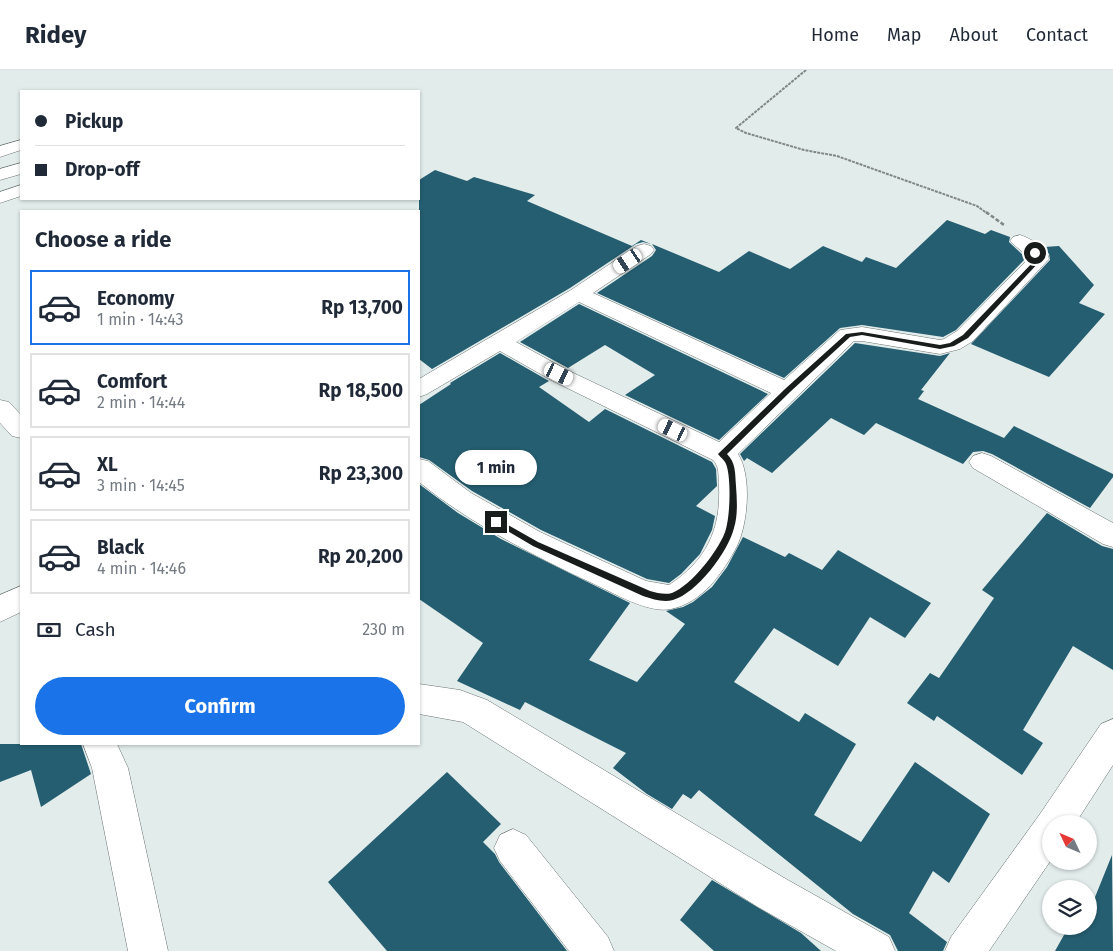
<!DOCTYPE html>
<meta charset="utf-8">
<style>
body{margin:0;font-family:"Fira Sans",sans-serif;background:#f6f6f7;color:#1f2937;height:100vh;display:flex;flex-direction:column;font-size:19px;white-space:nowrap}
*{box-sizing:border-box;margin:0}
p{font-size:16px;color:#747a83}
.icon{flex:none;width:28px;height:28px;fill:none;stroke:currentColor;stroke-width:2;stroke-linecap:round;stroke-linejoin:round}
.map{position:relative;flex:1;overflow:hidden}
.panel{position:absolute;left:20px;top:140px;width:400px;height:535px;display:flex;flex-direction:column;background:#fff;border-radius:0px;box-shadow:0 1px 4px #0004}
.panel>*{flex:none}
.top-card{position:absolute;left:20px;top:20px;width:400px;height:110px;border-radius:0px;box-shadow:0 1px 4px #0004;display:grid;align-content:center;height:110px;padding:0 15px;background:#fff}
.needle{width:32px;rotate:314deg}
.buttons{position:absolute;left:1042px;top:745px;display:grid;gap:10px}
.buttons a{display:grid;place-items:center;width:55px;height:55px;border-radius:50%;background:#fff;box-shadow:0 1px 4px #0004;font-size:25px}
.end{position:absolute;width:22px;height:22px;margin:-11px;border:6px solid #181c1b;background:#fff;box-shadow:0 0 0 2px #fff}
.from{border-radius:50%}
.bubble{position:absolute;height:35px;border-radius:18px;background:#fff;box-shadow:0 1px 4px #0004;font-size:16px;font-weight:700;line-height:35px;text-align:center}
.car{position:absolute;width:15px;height:30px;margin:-15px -8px;border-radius:6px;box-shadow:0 0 4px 1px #0007;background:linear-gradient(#fff 24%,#345 0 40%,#fff 0 76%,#345 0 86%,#fff 0)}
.top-card b{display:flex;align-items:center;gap:18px;height:48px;font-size:19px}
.top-card b+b{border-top:1px solid #e0e1e3}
.top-card i{width:12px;height:12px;background:#1f2937}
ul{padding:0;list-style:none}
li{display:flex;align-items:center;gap:15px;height:75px;margin:0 10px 8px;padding:0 5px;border:2px solid #e0e1e3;border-radius:0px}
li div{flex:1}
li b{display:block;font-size:19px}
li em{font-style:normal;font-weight:700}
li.selected{border-color:#1a73e8}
li>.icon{width:45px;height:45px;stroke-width:1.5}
h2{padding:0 15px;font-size:22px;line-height:60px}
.pay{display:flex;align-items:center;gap:12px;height:55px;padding:0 15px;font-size:19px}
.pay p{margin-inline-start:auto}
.cta{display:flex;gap:10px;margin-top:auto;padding:10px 15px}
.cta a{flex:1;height:58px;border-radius:30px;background:#1a73e8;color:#fff;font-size:20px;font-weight:700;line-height:58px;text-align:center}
header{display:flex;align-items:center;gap:30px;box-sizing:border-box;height:70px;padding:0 25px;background:#fff;border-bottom:1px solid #e0e1e3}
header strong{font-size:24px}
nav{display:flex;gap:28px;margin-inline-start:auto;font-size:18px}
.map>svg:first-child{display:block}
.building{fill:#255e71}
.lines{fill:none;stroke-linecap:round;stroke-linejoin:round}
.minor-casing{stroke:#6a7372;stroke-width:1}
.path-far1{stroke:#808786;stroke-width:2;stroke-dasharray:3 1;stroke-linecap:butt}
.path{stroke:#808786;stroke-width:2.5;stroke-dasharray:4 2;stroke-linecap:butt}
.minor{fill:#fff;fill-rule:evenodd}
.route{fill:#181c1b}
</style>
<header>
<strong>Ridey</strong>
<nav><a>Home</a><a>Map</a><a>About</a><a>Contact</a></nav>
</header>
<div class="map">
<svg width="1113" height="881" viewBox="0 0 1113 881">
<rect width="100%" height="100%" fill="#e2eceb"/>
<path class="building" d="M435,100L467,111L474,107L535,125L527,131L632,176L641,170L651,174L643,172L636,174L570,218L432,299L419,289V110Z
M947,150L985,164L991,160L1010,167L1009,172L1026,188L956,260L943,267L862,255L840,258L784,308L597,223L652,186L656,180L652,174L719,202L749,181L790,199L823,176L862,192L866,187L896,198Z
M1059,176L1094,215L1079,233L1105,244L1049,307L971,274L1050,190L1049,184L1044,177Z
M579,234L768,324L719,370L625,325L655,305L605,275L568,298L520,272Z
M855,273L940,286L950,283L921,320L924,321L918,329L1004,368L1014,356L1113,404V407L1090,438L992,384L983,381L973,382L963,394L876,353L864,365L831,348L772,403L747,388L744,391L740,384Z
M500,283L549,311L539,317L589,352L605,339L712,392L716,399L717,416L696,436L715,446L712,460L700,484L681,504L669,513L647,509L541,460L472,421L429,390L419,387V335L451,314L450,313Z
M419,414L458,443L501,469L630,533L589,590L637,612L685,554L666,541L683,537L693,532L712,517L727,497L743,467L785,487L789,483L822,500L838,480L931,533L905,568L870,547L838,596L774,558L734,612L799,652L805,643L856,674L814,745L861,772L915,692L990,744L949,813L933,801L909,843L947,872L943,881H898L890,865L853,844L699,720L691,729L683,724L672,739L647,724L613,698L626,683L525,632L520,640L457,611L483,573L419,529Z
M1047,443L1102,476L1113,479V600L1073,576L1023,660L1043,673L1022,705L937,646L934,651L907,633L930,603L939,608L994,528L982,520Z
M0,674H81L91,704L41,737L31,700L0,712Z
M447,702L501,754L483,772L495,784L499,792L567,881H387L328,812Z
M1112,785L1113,881H1055L1069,856H1089V842Z
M712,810L801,863L821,881H714L680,850Z"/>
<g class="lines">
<g class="minor-casing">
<path id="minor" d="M21,70V80L0,87V76Z
M21,93V104L0,110V99Z
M21,115V126L0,133V122Z
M1020,165C1030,168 1047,178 1049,189L973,271L960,279L940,284L862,271H854L738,384C752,406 748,453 737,476C723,503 702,533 671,539C648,544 612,522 592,513C531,484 471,454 419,412V389L428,391L471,423L540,462L646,511L669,515C706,491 721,460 719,416C718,406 720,397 713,390L551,310L500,281L427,324L419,327V309L571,220L637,176L644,174L651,176L654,180L651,184L593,223L784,310L840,260L862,257L940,270L944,269L957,261L1029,188L1010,171L1013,167ZM579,232L771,323L719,372L567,300L516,272Z
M0,330L9,332L21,345V368L12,366L0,353Z
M982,383L991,386L1113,453V477L1103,474L973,398L969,392L973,386Z
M21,516V542L0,552V525Z
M419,614L460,620L487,630L786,809L889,867L895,881H836L758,837L463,652L419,644Z
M1113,649V695L1075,754H1051V790L989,881H945L951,867L1040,744L1101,654Z
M83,674H117L128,698L168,881H128L92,698Z
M513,759L526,765L608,867L614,881H569L500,791L494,778L500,765Z"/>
</g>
<path class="path-far1" d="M806,0L736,58L746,63L804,80L837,86L977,136L988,144"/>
<path class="path" d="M986,142L1004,155"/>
<use href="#minor" class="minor"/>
</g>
<path class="route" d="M1033,182H1037L1041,190L968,268L954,276L940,279L862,265L850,267L790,322L727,384C736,393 735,403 736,416C737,430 738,445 734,458C728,482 697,523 673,530C663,533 653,529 643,526L533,476L492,452L493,450H499L538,472L650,521C657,523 665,525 672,523C691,516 721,478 726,459C730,444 731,412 727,397C726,391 721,388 718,384L785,319L846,264L862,262L940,275L950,273L963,265L1036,189Z"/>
</svg>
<div class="buttons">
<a><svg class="needle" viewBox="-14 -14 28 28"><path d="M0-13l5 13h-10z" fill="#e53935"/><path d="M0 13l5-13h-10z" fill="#747a83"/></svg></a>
<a><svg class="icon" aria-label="layers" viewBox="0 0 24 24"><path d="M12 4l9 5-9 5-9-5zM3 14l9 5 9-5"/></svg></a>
</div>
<i class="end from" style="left:1035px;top:183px"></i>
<i class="end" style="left:496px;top:452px"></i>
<div class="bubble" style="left:455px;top:380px;width:82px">1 min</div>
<i class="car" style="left:628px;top:191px;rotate:236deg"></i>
<i class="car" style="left:559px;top:304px;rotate:116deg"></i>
<i class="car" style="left:673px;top:360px;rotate:296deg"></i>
<div class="top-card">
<b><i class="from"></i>Pickup</b>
<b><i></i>Drop-off</b>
</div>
<section class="panel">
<h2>Choose a ride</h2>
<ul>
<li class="selected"><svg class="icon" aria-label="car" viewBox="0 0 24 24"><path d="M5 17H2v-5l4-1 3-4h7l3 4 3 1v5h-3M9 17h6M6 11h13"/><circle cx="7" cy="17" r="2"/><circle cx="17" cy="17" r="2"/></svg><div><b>Economy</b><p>1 min · 14:43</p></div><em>Rp 13,700</em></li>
<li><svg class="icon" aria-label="car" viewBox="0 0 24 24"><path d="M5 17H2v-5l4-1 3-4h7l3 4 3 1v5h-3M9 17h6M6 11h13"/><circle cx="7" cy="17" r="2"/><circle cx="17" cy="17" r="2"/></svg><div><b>Comfort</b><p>2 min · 14:44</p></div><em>Rp 18,500</em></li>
<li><svg class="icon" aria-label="car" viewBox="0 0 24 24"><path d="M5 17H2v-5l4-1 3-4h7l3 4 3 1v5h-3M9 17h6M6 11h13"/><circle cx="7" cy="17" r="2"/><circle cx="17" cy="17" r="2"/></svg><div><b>XL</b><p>3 min · 14:45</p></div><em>Rp 23,300</em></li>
<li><svg class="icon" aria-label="car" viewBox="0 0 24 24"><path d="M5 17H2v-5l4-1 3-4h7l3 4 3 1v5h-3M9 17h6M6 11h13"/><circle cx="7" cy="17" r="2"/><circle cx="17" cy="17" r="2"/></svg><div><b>Black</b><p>4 min · 14:46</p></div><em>Rp 20,200</em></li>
</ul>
<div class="pay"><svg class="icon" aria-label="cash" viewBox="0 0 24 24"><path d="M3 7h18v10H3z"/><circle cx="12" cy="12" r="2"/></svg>Cash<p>230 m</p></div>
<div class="cta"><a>Confirm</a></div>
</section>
</div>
